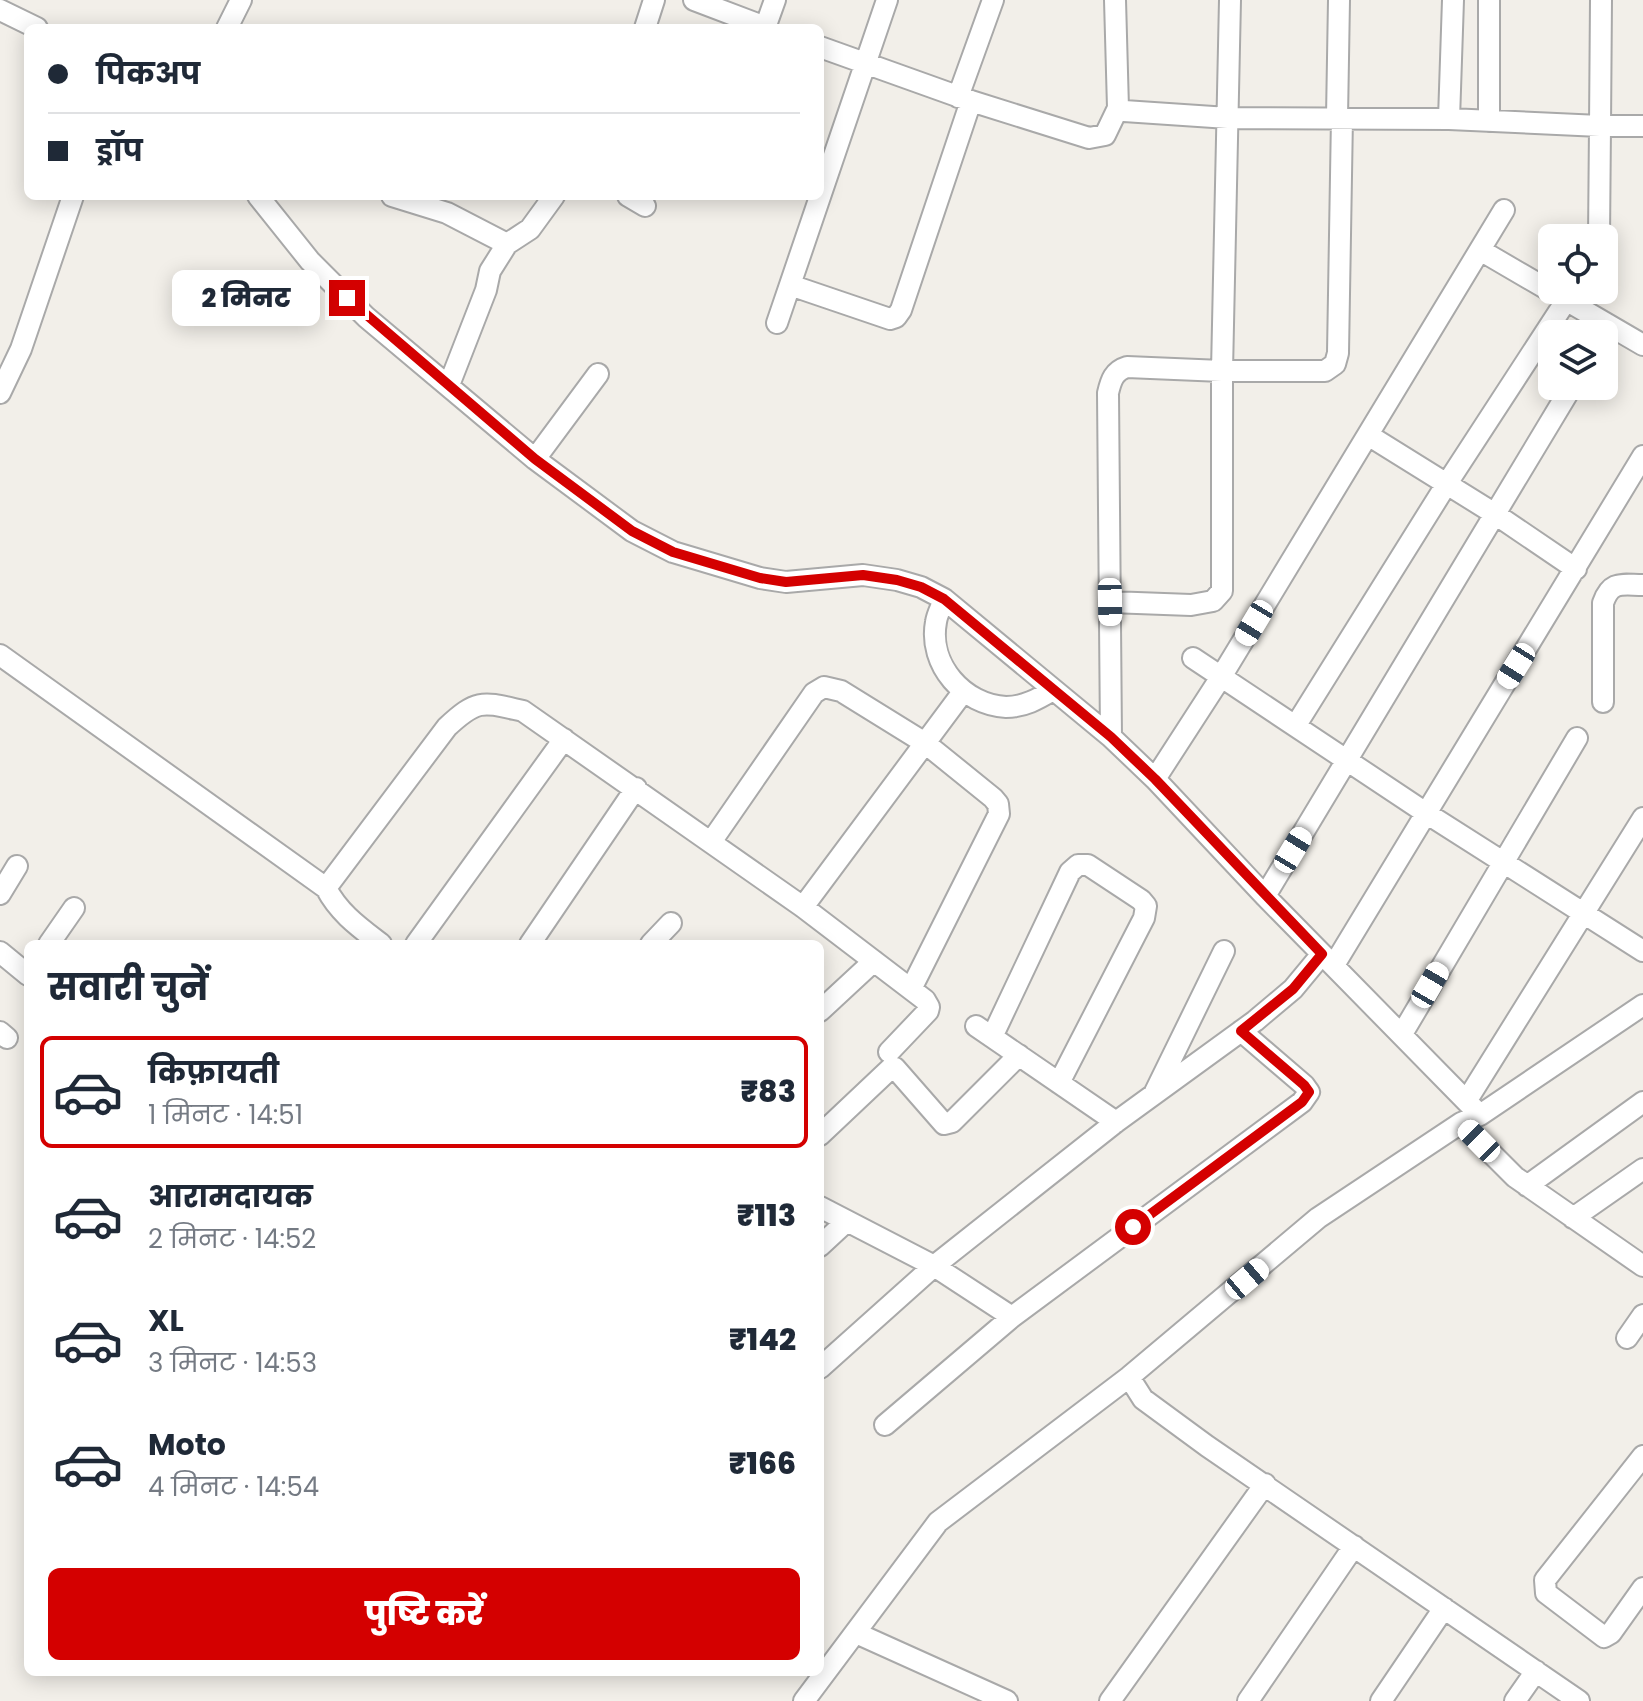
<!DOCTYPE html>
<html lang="hi">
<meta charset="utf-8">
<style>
body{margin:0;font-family:Poppins,"Noto Sans Devanagari",sans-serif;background:#f6f6f7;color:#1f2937;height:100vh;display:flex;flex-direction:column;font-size:30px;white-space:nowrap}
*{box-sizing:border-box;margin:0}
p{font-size:26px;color:#747a83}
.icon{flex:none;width:44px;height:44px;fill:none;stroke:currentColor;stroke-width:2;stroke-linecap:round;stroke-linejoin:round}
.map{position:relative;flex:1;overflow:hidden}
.details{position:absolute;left:24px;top:940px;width:800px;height:736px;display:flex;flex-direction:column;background:#fff;border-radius:12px;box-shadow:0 4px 20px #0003}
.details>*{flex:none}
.banner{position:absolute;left:24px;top:24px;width:800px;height:176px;border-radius:12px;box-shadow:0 4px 20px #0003;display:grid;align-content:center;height:176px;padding:0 24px;background:#fff}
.tools{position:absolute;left:1538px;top:224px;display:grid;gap:16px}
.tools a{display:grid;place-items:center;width:80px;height:80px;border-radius:12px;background:#fff;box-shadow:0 4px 20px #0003;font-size:40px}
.end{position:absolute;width:36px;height:36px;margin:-18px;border:10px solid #d40000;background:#fff;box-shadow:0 0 0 4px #fff}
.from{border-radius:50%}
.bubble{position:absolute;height:56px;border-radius:12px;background:#fff;box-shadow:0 4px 20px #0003;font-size:26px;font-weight:800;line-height:56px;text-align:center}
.car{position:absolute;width:24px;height:48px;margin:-24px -12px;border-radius:10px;box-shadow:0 0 6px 2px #0007;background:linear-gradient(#fff 24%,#345 0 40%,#fff 0 76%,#345 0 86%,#fff 0)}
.banner b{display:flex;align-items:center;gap:28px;height:76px;font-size:30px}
.banner b+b{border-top:2px solid #e0e1e3}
.banner i{width:20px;height:20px;background:#1f2937}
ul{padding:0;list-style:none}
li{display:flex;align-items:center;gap:24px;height:112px;margin:0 16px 12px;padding:0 8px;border:4px solid transparent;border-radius:12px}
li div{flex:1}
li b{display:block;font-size:30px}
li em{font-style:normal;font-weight:800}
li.selected{border-color:#d40000}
li>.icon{width:72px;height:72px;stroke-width:1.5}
h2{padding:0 24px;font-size:36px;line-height:96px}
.button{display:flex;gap:16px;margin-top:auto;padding:16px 24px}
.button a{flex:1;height:92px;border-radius:12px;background:#d40000;color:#fff;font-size:32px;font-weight:800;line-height:92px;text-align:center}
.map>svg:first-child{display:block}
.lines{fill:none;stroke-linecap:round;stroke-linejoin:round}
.minor-casing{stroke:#a9a9a9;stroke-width:24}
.minor{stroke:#fff;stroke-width:20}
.route{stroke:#d40000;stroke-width:10}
</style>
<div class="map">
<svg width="1643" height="1701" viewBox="0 0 1643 1701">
<rect width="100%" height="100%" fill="#f2efe9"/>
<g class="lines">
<g class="minor-casing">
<path id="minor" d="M694,0L768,28
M1115,0L1118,108L1124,111L1228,118L1449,119L1453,0
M1601,0L1600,126H1643
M0,10L37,28
M227,28L241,0
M645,28L654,0
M765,28L775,0
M820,47L971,101L1089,138L1105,135L1118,108
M958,97L993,0
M1337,117L1339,0
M1449,119L1600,126L1599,238
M1489,121V0
M258,196L310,261L366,317L535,459L632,531L673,552L760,578L786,582L863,575L897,580L921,587L944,599L1111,737L1108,393C1111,380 1114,371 1127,367L1222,371L1230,0
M392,196L447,213L507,244
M628,196L645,206
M1480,250L1643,345
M790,285L890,319L896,317L901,310L971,101
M777,323L887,0
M449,385L486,290L490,271L507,244L530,229L554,196
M0,393L21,349L73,196
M1368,435L1495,514L1576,569
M535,459L598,374
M944,599C942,606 937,614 936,622C928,665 964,705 1006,707C1024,707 1038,699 1053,690
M1110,602L1191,605L1213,601L1222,591V371H1325L1335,364L1338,353L1342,117
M0,655L326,888C339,913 359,927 381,944
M1193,658L1426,813L1643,951
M1603,702V603C1611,580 1622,585 1643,585
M1296,725L1446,485L1573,290
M1111,737L1155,779L1265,896L1480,1115
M1155,779L1221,677L1504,210
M711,842L814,693L824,687L841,691L925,743L993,798L998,804L999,814L911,989
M326,888L447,727C478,698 483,702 523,711L803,907L925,1000L929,1007L928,1011L889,1052
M0,894L17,866
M1265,896L1572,386
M803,907L963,692
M49,944L74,908
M416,944L564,739
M530,944L636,788
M651,944L671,923
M0,952L28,975
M1334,965L1643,456
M820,1011L874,961
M976,1026L1116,1122
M0,1032L7,1038
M1402,1034L1577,738
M992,1037L1070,872L1078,865H1088L1141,900L1146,906L1144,918L1059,1083
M1155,1092L1224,951
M1467,1100L1643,818
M1461,1123L1515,1177L1643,1266
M820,1135L891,1068H895L944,1124L952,1122L1019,1055
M1527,1186L1643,1102
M820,1207L934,1266L1012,1317
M1573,1218L1643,1169
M820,1246L847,1221
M1627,1338L1643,1315
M820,1368L934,1266L1116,1122L1255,1021L1293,989L1322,954
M1129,1377L1143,1399L1207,1446L1579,1701
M885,1425L1012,1317L1302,1102L1309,1092L1304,1085L1241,1031
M1643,1456L1545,1580L1546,1593L1604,1637L1611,1633L1643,1588
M856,1633L1007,1701
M804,1701L938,1522L1129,1377L1318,1218L1461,1123L1480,1115L1643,1005
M1110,1701L1265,1484
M1248,1701L1354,1546
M1381,1701L1444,1608
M1515,1701L1536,1671"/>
</g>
<use href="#minor" class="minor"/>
</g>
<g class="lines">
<path class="route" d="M347,298L535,459L632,531L673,552L760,578L786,582L863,575L897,580L921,587L944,599L1111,737L1155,779L1322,954L1293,989L1241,1031L1304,1085L1309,1092L1302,1102L1133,1227"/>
</g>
</svg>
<div class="tools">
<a><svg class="icon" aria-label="locate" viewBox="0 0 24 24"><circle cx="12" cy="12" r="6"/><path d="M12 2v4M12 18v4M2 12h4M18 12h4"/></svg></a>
<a><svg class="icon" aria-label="layers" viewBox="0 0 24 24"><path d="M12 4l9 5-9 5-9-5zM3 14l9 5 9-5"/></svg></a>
</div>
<i class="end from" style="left:1133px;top:1227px"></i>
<i class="end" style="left:347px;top:298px"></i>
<div class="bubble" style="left:172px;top:270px;width:148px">2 मिनट</div>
<i class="car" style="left:1110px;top:602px;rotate:179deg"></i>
<i class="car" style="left:1254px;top:623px;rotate:211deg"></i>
<i class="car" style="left:1516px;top:666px;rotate:212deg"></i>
<i class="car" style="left:1293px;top:850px;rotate:31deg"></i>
<i class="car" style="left:1430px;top:985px;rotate:30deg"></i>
<i class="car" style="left:1479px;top:1141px;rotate:315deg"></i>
<i class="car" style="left:1247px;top:1279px;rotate:50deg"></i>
<div class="banner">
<b><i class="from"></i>पिकअप</b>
<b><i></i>ड्रॉप</b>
</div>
<section class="details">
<h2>सवारी चुनें</h2>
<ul>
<li class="selected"><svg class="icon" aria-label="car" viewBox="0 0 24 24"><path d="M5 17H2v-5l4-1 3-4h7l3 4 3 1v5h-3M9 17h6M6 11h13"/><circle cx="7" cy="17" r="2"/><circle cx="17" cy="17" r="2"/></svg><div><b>किफ़ायती</b><p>1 मिनट · 14:51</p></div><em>₹83</em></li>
<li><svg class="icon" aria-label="car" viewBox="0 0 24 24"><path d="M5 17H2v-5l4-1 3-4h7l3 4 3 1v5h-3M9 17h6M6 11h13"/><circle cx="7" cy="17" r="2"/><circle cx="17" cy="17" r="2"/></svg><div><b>आरामदायक</b><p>2 मिनट · 14:52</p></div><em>₹113</em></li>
<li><svg class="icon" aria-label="car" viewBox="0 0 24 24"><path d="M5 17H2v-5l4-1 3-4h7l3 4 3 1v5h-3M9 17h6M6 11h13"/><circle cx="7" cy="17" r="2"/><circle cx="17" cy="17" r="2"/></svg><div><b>XL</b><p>3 मिनट · 14:53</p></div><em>₹142</em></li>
<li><svg class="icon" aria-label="car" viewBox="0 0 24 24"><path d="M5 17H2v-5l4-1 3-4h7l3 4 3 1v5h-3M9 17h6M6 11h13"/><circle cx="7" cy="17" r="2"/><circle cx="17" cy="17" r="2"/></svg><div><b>Moto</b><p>4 मिनट · 14:54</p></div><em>₹166</em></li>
</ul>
<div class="button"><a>पुष्टि करें</a></div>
</section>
</div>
